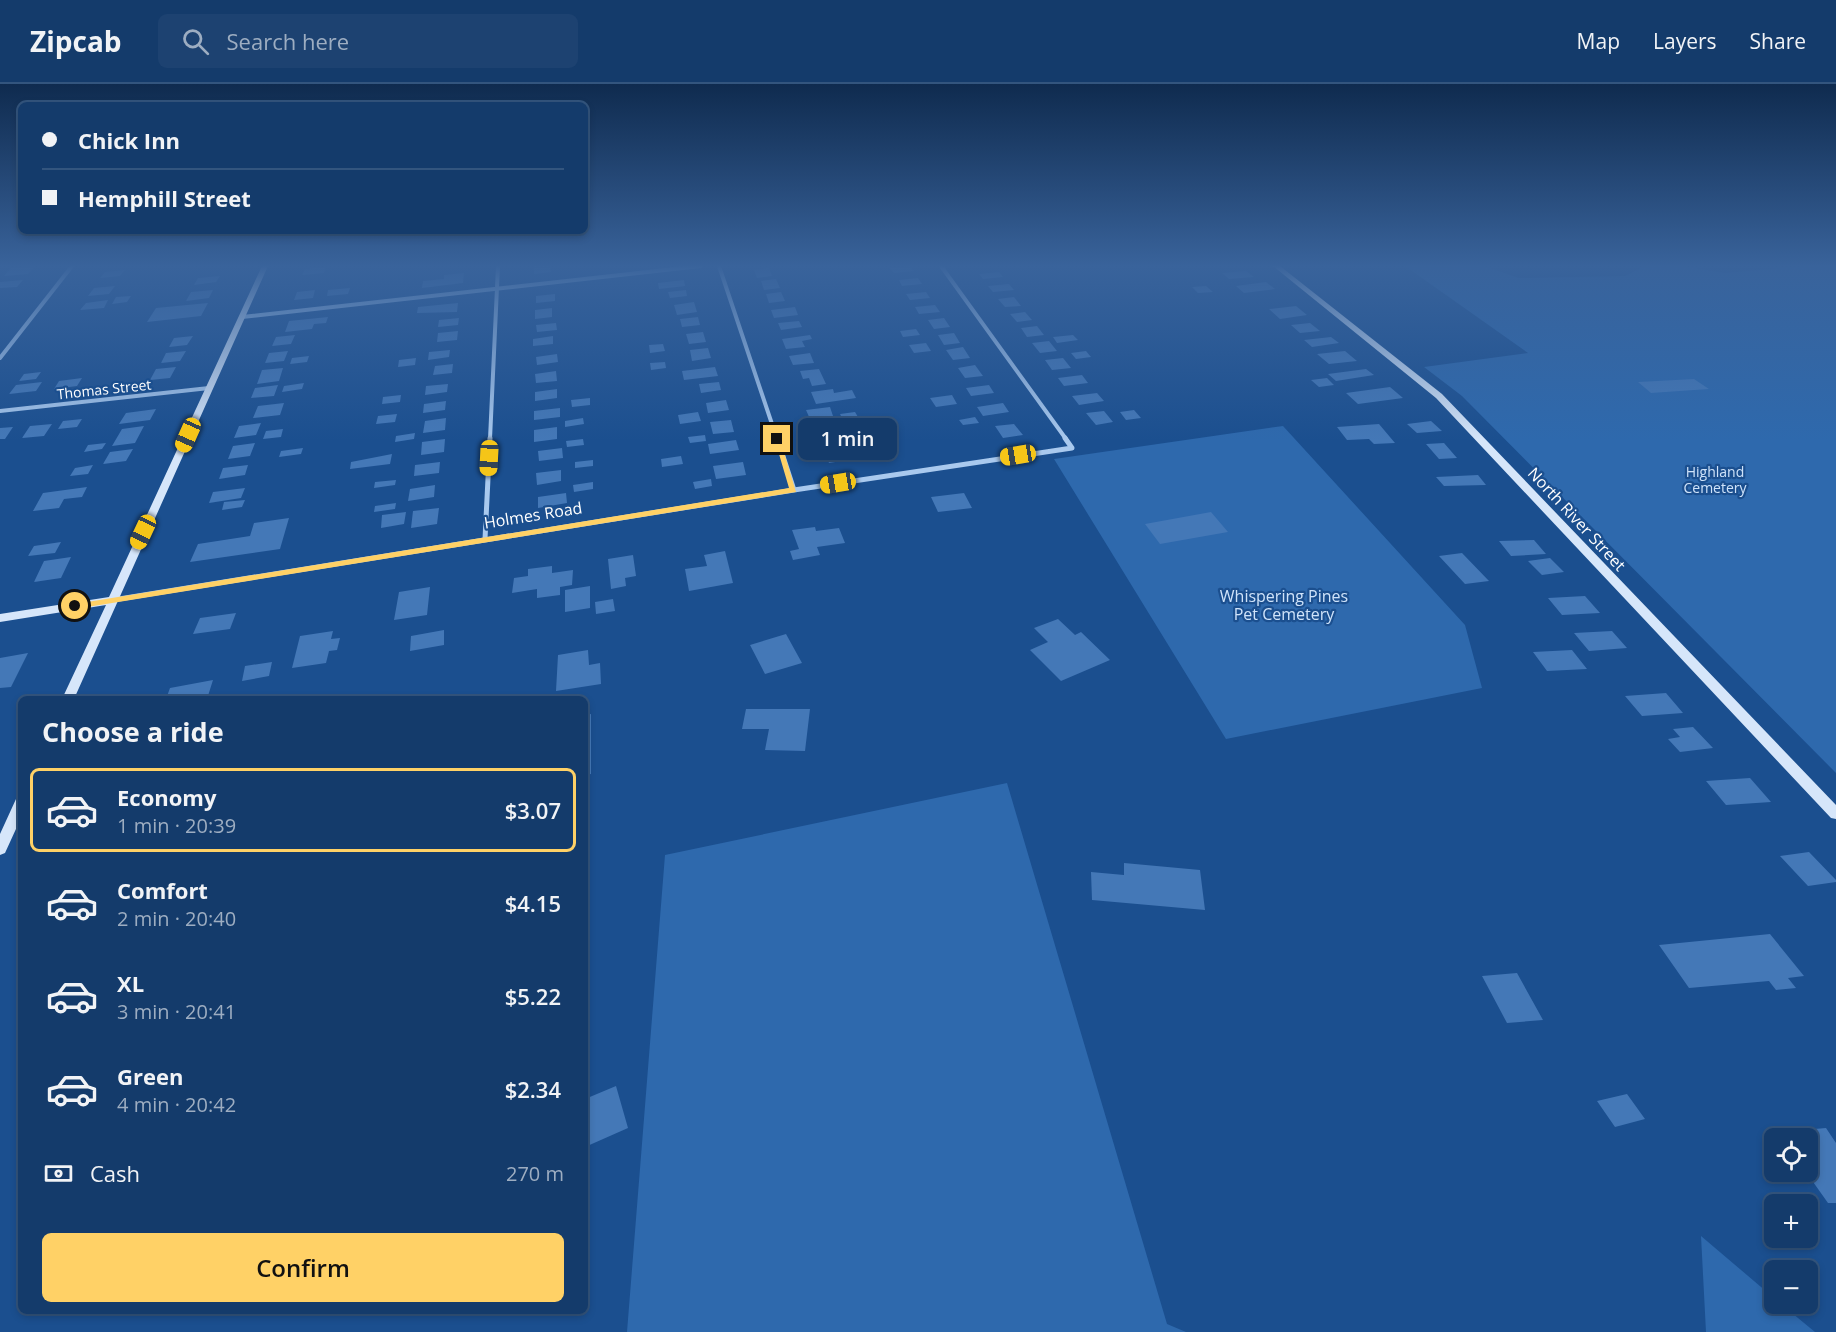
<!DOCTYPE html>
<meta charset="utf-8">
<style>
body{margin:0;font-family:"Open Sans",sans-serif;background:#1d4271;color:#f1f3f6;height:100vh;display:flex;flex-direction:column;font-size:22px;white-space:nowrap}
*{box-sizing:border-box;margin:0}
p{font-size:20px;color:#9dadc1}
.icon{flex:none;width:33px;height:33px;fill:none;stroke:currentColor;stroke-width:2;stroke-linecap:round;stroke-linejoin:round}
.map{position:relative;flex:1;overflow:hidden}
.panel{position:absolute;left:18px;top:612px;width:570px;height:618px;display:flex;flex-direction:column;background:#143b6b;border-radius:9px;box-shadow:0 3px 9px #0003,0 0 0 2px #33557e}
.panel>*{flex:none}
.hud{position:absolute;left:18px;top:18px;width:570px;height:132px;border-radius:9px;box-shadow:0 3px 9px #0003,0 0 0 2px #33557e;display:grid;align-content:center;height:132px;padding:0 24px;background:#143b6b}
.controls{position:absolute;left:1764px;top:1044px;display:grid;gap:12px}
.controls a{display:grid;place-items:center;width:54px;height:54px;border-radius:9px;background:#143b6b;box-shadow:0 3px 9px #0003,0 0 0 2px #33557e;font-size:30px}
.end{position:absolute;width:27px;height:27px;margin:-14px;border:8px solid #ffd166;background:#111;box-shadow:0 0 0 3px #111}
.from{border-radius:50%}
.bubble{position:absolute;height:42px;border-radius:9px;background:#143b6b;box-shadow:0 3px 9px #0003,0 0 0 2px #33557e;font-size:20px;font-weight:600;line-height:42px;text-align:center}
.car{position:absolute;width:18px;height:36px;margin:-18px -9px;border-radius:8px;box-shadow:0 0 4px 2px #0007;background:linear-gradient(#f5c518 24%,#345 0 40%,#f5c518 0 76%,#345 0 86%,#f5c518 0)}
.hud b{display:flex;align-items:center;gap:21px;height:57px;font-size:22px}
.hud b+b{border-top:2px solid #33557e}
.hud i{width:15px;height:15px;background:#f1f3f6}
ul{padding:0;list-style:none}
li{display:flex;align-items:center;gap:18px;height:84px;margin:0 12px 9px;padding:0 12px;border:3px solid transparent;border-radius:9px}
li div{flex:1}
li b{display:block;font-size:22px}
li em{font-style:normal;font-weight:600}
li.current{border-color:#ffd166}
li>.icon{width:54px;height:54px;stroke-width:1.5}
h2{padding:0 24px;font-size:27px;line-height:72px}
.pay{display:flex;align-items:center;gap:15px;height:66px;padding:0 24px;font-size:22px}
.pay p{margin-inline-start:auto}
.cta{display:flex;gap:12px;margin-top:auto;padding:12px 24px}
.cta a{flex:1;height:69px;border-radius:9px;background:#ffd166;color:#111;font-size:24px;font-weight:600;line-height:69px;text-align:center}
header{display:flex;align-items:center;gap:36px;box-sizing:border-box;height:84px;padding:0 30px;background:#143b6b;border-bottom:2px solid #33557e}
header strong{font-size:28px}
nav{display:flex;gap:33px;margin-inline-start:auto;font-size:21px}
.search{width:420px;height:54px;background:#1d4271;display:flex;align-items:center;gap:15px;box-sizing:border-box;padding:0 21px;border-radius:9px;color:#9dadc1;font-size:22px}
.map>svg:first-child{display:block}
.green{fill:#2e69ad}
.building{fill:#4478b7}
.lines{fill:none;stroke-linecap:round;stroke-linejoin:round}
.street-far1{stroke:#a9c9ee;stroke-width:4}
.street{stroke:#a9c9ee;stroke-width:5}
.secondary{fill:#d6e6fa;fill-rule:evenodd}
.route{fill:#ffd166}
.labels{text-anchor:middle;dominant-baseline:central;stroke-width:4.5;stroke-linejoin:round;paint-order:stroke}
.far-street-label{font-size:14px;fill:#fff;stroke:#1b4f8f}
.far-park-label{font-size:14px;fill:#cfe3fa;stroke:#1b4f8f}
.street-label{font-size:16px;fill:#fff;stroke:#1b4f8f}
.park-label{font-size:16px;fill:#cfe3fa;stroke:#1b4f8f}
</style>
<header>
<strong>Zipcab</strong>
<div class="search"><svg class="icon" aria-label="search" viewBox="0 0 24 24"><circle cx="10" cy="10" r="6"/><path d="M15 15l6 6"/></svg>Search here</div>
<nav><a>Map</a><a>Layers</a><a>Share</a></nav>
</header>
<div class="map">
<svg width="1836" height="1248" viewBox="0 0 1836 1248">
<rect width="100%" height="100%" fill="#1b4f8f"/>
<path class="green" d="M1405,182H1484L1519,194L1625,192L1645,182H1682L1725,189L1806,182H1836V689L1462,312L1424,283L1528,269Z
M1283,342L1465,541L1482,604L1226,655L1054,375Z
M1007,699L1167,1240L1186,1248H627L665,771Z
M1701,1152L1774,1214V1220H1781L1815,1248H1706Z"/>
<path class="building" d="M35,182L28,190L4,192L11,184Z
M534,182H550L551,188L534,190Z
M910,182L914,187L894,189L890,184Z
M326,183L324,189L302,191L305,185Z
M769,184L772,192L757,194L754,186Z
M125,186L120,192L100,194L105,188Z
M1246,187L1254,193L1229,195L1222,189Z
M999,188L1003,193L983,195L979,190Z
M464,189L463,199L422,204L423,197L444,195V191Z
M220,192L216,198L194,201L198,194Z
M918,194L922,200L902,202L899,196Z
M776,195L780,204L764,206L761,197Z
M23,196L17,203L0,204V198Z
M684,196L685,202L659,205L658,199Z
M1266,198L1275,205L1244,209L1236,202Z
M1009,200L1014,206L993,208L988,202Z
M115,202L109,210L88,212L94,204Z
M1206,202L1213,208L1198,209L1192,203Z
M350,204L348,210L327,212L328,206Z
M213,206L209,214L186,217L191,208Z
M315,206L313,214L294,216L297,208Z
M686,206L687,212L670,214L668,208Z
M781,208L785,217L769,219L766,210Z
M926,208L930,214L910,216L906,210Z
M555,210V217L536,219V212Z
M131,212L127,218L112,220L116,213Z
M1014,213L1021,222L1005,223L998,215Z
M108,216L104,224L80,226L86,219Z
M694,218L697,228L677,231L674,221Z
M208,219L201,232L147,238L156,224Z
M458,219L457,228L417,229L418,223Z
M935,221L940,228L919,230L915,223Z
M1296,222L1307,231L1280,235L1269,225Z
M795,223L798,231L774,234L771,226Z
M552,224V233L535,235V226Z
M1025,228L1032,236L1017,238L1010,230Z
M328,233L326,239L314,240L312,245L285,248L289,237Z
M698,233L700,241L682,243L680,235Z
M459,234L458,241L438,243L439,236Z
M944,234L950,243L934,245L928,236Z
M799,237L802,243L781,246L778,239Z
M556,239L557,246L537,248L536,241Z
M1310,239L1320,247L1300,249L1291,241Z
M1037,242L1044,251L1027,253L1021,244Z
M916,245L920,251L903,253L900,247Z
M458,247L457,256L437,258L438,249Z
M703,248L706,258L689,260L686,250Z
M954,249L960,259L944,261L938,251Z
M295,251L291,260L272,262L276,253Z
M810,251L812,255L802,257L805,263L786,265L782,255Z
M1073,251L1078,256L1057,259L1053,253Z
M193,252L187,261L169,263L174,254Z
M553,252V260L533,262V255Z
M1331,253L1339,259L1312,263L1304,256Z
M1049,257L1057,267L1040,269L1032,259Z
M926,259L931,267L914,269L909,261Z
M663,260L665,267L650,269L649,261Z
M963,263L970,274L953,276L946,266Z
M708,264L711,274L692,277L690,266Z
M450,266L449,273L428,276L429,268Z
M186,267L180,277L161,279L166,269Z
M288,267L284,277L265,279L269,269Z
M1086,267L1091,273L1076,275L1071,269Z
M1345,267L1357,277L1329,280L1317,270Z
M810,269L814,279L793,281L789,272Z
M557,270L558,278L537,281L536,273Z
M309,272L307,278L290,280L292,274Z
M416,274L415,281L398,283L399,276Z
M1063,274L1071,284L1052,286L1045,276Z
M665,278L666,284L651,286L650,279Z
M453,280L452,289L433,291L435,282Z
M975,281L983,292L965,294L958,284Z
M176,283L170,294L150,296L156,285Z
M715,283L718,292L684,296L682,287Z
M283,284L279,297L257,300L262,286Z
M819,285L826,300L812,302L809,294L803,295L800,287Z
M1366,285L1374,291L1336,297L1328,290Z
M556,287L557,297L536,299L535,290Z
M41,288L36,295L19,297L24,290Z
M1082,291L1088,299L1064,302L1058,294Z
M82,294L77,302L54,305L59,297Z
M1327,294L1334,301L1319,303L1311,296Z
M1694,295L1709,305L1651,309L1638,298Z
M42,298L36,307L9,310L16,301Z
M719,298L721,306L701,309L699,300Z
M304,299L302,305L282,308L284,302Z
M448,300L447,308L425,311L426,302Z
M278,301L274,312L251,314L255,304Z
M989,301L994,309L971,312L966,304Z
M1390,303L1403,314L1358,320L1346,309Z
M557,305V314L535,317V308Z
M833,305L834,309L852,306L856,314L816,320L811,308Z
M1097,309L1104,317L1079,321L1072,312Z
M401,311L400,318L382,320L383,313Z
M952,311L957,320L936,323L930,314Z
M590,314V321L572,323L571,316Z
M726,316L729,326L708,329L706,319Z
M446,317L445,326L423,329L424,320Z
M284,319L280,331L253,334L258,322Z
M1003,319L1009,328L983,332L977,323Z
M830,323L833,332L810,335L806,326Z
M560,324V333L534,336V327Z
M156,325L150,336L119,340L126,329Z
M1134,326L1141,334L1126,336L1120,328Z
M1104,327L1113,338L1096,341L1086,329Z
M698,328L701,337L680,340L678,331Z
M855,328L858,333L843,336L840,330Z
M397,330L395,338L376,340L378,332Z
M975,333L979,339L963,341L959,336Z
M446,334L445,346L423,349L425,337Z
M583,334L584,340L565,343V337Z
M82,335L77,343L58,345L63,337Z
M731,336L734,348L713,350L710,338Z
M1431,337L1442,347L1417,349L1407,340Z
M261,339L256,351L234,354L239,342Z
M52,340L44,352L22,354L30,342Z
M1014,340L1023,351L1003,354L995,342Z
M1379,340L1395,359L1374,360L1369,355L1347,356L1337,343Z
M144,342L135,359L112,362L122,345Z
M835,342L839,353L821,355L816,344Z
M13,343L5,355H0V344Z
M557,343V355L534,358V346Z
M283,345L281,353L263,355L266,347Z
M862,348L865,354L849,357L846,351Z
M415,349L414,355L395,358L396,352Z
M705,351L706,357L690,359L688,353Z
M445,355L444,368L421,371L422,358Z
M583,355L584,361L567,363L566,357Z
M736,356L739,366L710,370L708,360Z
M106,359L102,365L84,368L88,361Z
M255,359L250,372L228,375L233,362Z
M1444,359L1457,374L1439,375L1426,360Z
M842,362L848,376L829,379L823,365Z
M303,364L301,370L279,373L281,367Z
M562,364L563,374L539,377L538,367Z
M882,364L886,372L868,375L865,367Z
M133,365L126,377L103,380L110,368Z
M392,370L390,380L350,385L351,378Z
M681,372L683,380L662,383L661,375Z
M593,376V382L575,384V378Z
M440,378L439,389L414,392L415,381Z
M743,378L746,391L716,395L713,382Z
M93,381L88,390L70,392L75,384Z
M248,381L245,391L219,395L223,384Z
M561,386V397L537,401L536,389Z
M1478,391L1486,401L1444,402L1436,393Z
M711,395L712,402L695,405L693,398Z
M396,396L395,401L374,404L375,398Z
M593,398V405L574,408L573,401Z
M435,401L434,413L408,417L410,405Z
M87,403L82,413L64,415L59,424L33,427L43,409Z
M245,404L241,414L209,419L213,408Z
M566,409L567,419L538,424V413Z
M964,409L972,424L938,428L931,413Z
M245,416L242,423L222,426L224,418Z
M396,419L395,425L374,428L375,422Z
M439,424L437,440L411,444L413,427Z
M406,428L404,440L381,444L382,431Z
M1211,428L1228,448L1160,460L1145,440Z
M289,434L280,465L190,478L198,460L250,452L254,439Z
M815,443L816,447L839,444L845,459L817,463L820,471L793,476L790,467L799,465L792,446Z
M1534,456L1546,470L1511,472L1499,457Z
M61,458L55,469L28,472L34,462Z
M725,467L733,499L689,507L685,485L707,482L704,471Z
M1462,469L1489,497L1465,500L1439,472Z
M633,471L636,492L625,494L626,502L611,505L608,475Z
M71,473L61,494L34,498L44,477Z
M1550,474L1564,488L1542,491L1528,477Z
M552,482V489L573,486L572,501L560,503V511L537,514V505L512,509L514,494L528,492V485Z
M590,502V524L565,528V506Z
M430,503L427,531L394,536L399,508Z
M1585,512L1600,529L1562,531L1548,514Z
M613,515L615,527L596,530L595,518Z
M236,529L230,545L193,550L200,534Z
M1058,535L1075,551L1081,548L1110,576L1061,597L1030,566L1048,558L1034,544Z
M444,546V561L410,567L411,552Z
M333,547L331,555L340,554L337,566L329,567L326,579L292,584L300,552Z
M1612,547L1627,564L1589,567L1574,549Z
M786,550L802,579L765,590L750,561Z
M588,566L589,581L600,579L601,600L556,607L558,571Z
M1572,566L1587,585L1547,587L1533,568Z
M28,569L11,603L0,604V574Z
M272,578L269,592L242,597L245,582Z
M213,596L207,615H166L170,604Z
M1666,609L1683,629L1642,632L1625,612Z
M746,625H810L805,667L765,666L769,645H742Z
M591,630V690L585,691V631Z
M1693,643L1713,664L1680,668L1668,655L1680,653L1673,645Z
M1750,694L1771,718L1726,721L1706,697Z
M1809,768L1836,796V798L1808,802L1780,772Z
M1124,779L1200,786L1205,826L1092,816L1091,788L1124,791Z
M1770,850L1804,892L1788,894L1796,904L1776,906L1769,897L1689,904L1659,861Z
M1517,889L1543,936L1507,939L1482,892Z
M616,1002L628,1044L585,1063V1015Z
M1627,1010L1645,1035L1615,1043L1597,1017Z
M1826,1044L1836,1059V1119H1828L1806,1088L1808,1054H1784L1780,1048Z"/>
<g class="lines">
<path class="street-far1" d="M719,182L777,355
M941,182L1066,355
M242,233L701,182
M0,274L72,182
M0,327L209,304
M490,355L498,182"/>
<path class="street" d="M777,354L794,406
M485,455L490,354
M113,516L794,406L1072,364L1065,354"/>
<path class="secondary" d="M262,182H268L74,615H62L106,521L0,538V530L109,513Z
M1273,182H1280L1442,310L1836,721V735L1831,734L1436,314Z
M21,714V734L5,769L0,771V750L16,715Z"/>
</g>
<linearGradient id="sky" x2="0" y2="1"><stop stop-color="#0f2b4f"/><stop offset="0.51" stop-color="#39639b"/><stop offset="1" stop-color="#39639b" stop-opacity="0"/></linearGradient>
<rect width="1836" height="357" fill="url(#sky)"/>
<path class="route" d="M774,353L780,355L796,408L75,525L71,522L75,520L789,404Z"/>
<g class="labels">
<g class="far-street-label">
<text transform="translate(104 305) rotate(-6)">Thomas Street</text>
</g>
<g class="far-park-label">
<text x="1715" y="387">Highland<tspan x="1715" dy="16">Cemetery</tspan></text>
</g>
<g class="street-label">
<text transform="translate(533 431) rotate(-9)">Holmes Road</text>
<text transform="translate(1577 435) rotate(47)">North River Street</text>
</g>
<g class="park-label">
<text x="1284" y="512">Whispering Pines<tspan x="1284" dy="18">Pet Cemetery</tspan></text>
</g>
</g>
</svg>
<div class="controls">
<a><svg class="icon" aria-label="locate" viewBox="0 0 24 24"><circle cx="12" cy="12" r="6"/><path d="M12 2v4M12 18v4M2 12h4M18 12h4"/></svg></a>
<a>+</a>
<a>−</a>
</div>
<i class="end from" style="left:75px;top:522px"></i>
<i class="end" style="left:777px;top:355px"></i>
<div class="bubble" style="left:798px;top:334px;width:99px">1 min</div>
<i class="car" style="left:188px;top:351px;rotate:204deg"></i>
<i class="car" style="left:1018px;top:371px;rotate:261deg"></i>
<i class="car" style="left:489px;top:374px;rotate:183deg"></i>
<i class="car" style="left:838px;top:399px;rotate:261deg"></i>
<i class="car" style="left:143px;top:448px;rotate:205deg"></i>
<div class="hud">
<b><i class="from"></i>Chick Inn</b>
<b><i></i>Hemphill Street</b>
</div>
<section class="panel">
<h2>Choose a ride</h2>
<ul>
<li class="current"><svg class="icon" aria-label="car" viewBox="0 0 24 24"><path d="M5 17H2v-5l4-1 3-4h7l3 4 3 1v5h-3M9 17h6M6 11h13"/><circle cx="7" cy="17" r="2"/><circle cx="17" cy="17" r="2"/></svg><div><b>Economy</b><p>1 min · 20:39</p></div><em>$3.07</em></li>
<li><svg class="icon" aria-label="car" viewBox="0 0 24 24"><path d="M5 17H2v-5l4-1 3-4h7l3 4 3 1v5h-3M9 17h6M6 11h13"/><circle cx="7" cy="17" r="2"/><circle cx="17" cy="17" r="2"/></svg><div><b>Comfort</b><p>2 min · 20:40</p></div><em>$4.15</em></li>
<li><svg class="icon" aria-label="car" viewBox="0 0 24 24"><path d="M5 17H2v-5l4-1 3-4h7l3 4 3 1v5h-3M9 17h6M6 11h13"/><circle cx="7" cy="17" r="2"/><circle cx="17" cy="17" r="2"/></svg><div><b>XL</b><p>3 min · 20:41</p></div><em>$5.22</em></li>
<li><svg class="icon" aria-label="car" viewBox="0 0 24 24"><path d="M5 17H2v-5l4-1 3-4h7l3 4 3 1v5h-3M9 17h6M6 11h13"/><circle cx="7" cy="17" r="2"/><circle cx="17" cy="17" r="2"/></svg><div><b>Green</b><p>4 min · 20:42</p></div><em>$2.34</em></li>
</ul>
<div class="pay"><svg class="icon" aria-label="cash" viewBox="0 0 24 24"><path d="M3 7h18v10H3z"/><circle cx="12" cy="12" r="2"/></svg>Cash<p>270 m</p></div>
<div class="cta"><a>Confirm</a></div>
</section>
</div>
